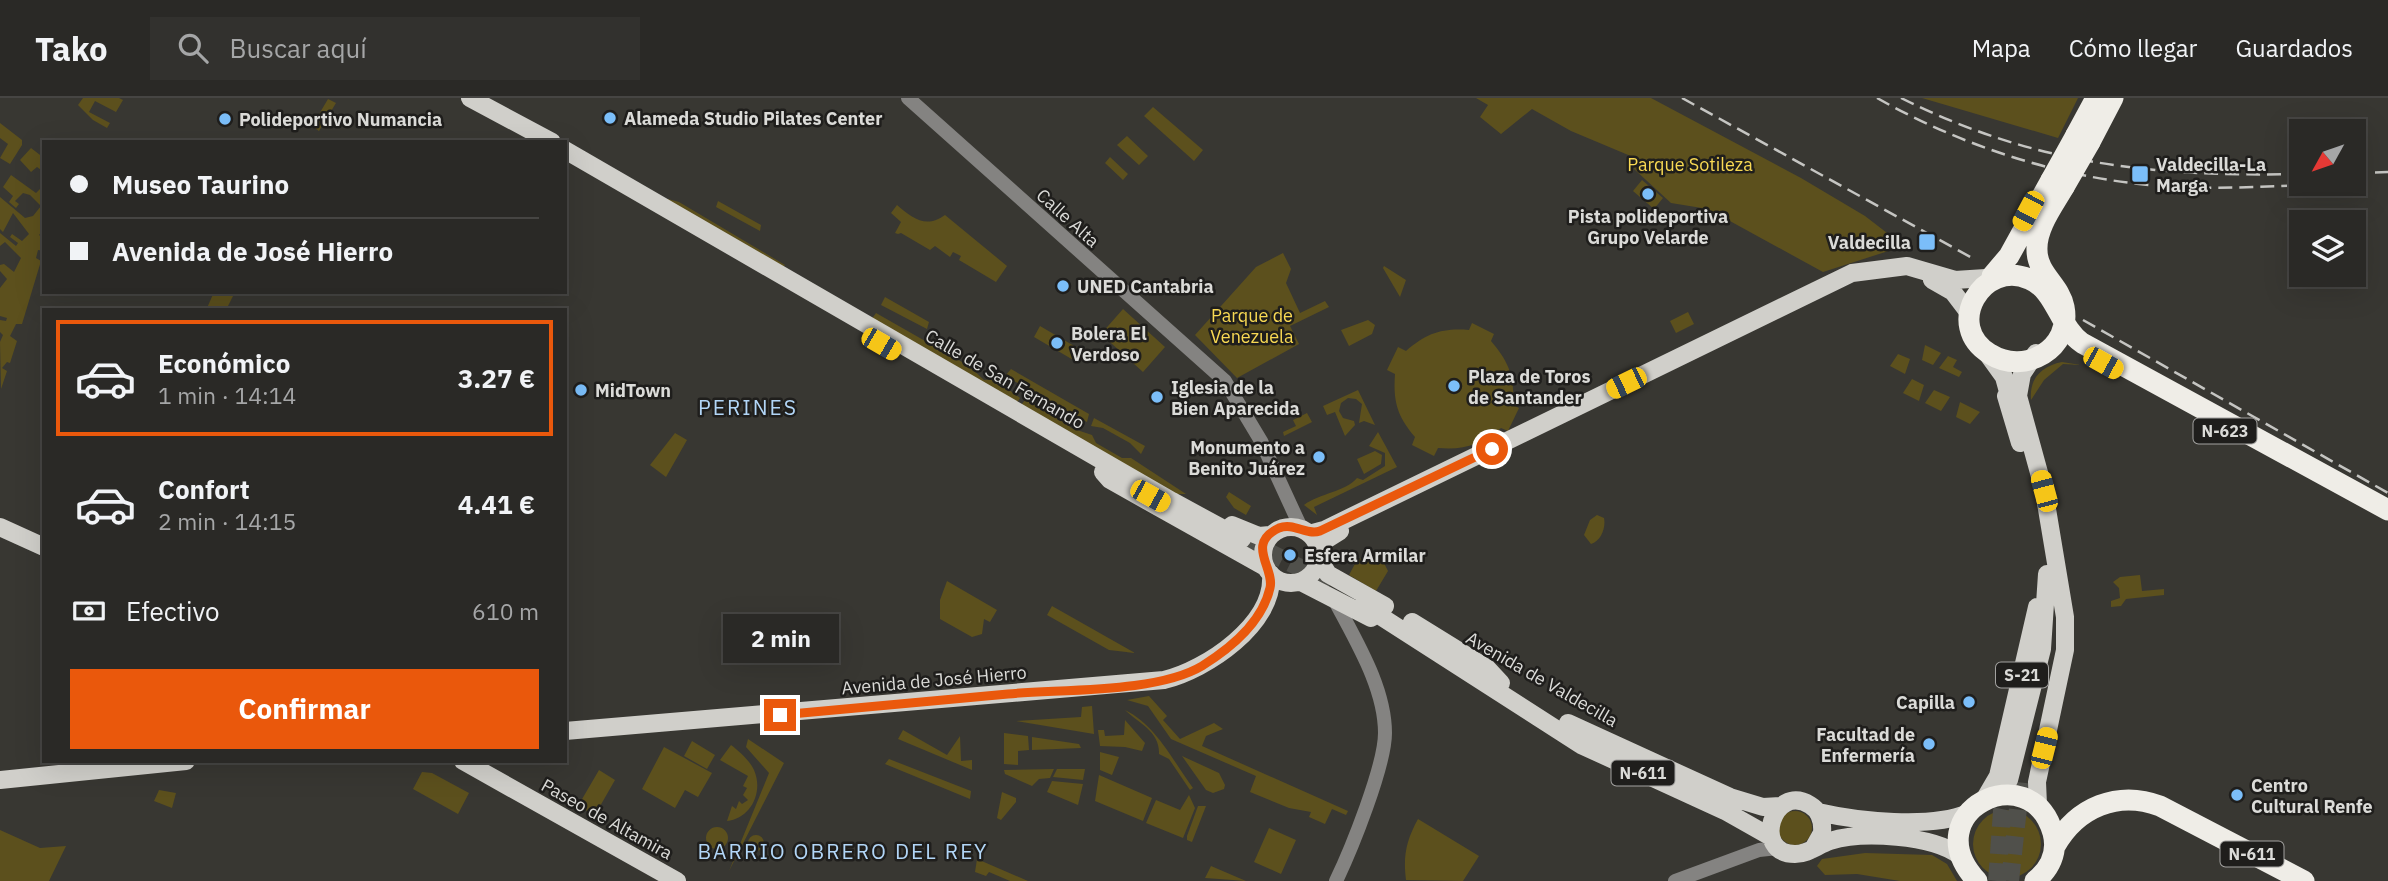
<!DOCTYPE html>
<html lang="es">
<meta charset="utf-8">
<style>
body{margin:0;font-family:"IBM Plex Sans",sans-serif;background:#32312e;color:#f1f3f6;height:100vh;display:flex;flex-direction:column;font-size:26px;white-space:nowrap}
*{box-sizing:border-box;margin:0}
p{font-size:23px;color:#a5a6a7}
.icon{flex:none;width:38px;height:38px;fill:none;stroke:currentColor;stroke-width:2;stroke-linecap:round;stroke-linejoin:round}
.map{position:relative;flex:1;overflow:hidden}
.sheet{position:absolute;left:42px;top:210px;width:525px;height:455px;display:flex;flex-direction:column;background:#2a2926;border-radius:0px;box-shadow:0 7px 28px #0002,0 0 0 2px #464543}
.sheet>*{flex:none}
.banner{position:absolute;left:42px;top:42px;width:525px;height:154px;border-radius:0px;box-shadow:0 7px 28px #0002,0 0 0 2px #464543;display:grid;align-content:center;height:154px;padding:0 28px;background:#2a2926}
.needle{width:46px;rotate:230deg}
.fabs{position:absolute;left:2289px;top:21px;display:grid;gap:14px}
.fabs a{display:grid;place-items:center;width:77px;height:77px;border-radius:0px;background:#2a2926;box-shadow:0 7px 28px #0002,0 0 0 2px #464543;font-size:35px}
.end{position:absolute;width:32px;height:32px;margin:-16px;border:9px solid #ea580c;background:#fff;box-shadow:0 0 0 4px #fff}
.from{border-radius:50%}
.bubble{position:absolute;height:49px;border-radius:0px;background:#2a2926;box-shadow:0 7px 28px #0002,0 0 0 2px #464543;font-size:23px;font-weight:700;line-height:49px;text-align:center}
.car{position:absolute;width:21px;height:42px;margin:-21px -10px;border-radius:9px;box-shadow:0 0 5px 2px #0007;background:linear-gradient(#f5c518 24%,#345 0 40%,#f5c518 0 76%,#345 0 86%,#f5c518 0)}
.banner b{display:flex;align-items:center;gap:24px;height:66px;font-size:26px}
.banner b+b{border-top:2px solid #464543}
.banner i{width:18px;height:18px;background:#f1f3f6}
ul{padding:12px 0 0;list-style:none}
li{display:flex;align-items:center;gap:21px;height:116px;margin:0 14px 10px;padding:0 14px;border:4px solid transparent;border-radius:0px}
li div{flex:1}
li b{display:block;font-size:26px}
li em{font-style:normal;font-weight:700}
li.active{border-color:#ea580c}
li>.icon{width:63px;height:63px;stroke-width:1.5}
.pay{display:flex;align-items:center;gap:18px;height:77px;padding:0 28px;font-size:26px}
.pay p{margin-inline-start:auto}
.primary-button{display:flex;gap:14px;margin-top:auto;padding:14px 28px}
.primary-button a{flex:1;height:80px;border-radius:0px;background:#ea580c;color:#fff;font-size:28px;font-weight:700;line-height:80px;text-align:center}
header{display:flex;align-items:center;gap:42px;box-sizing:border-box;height:98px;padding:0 35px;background:#2a2926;border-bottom:2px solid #464543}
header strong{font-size:33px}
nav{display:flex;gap:38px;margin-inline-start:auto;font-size:24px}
.search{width:490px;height:63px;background:#32312e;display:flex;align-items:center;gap:18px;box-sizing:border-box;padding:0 24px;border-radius:0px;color:#a5a6a7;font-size:26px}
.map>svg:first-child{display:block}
.green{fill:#5c501d}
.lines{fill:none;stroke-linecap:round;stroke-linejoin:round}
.major-tunnel{stroke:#50504b;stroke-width:18;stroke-dasharray:18 9;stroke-linecap:butt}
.minor{stroke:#848381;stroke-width:14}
.major{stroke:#d0cfca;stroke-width:18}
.highway{stroke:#efede7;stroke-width:21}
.rail{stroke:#c5c5c2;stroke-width:2.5;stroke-dasharray:14 7;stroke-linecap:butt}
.highway-bridge{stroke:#efede7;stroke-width:21}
.route{stroke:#ea580c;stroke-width:9}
.poi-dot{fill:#7bbef9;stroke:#1f1e1c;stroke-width:2.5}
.labels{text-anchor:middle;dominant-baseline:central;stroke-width:5;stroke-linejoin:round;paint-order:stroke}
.shield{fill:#1f1e1c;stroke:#a3a2a0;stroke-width:2}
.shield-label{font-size:16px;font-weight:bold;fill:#dbdbd8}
.poi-label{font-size:18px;font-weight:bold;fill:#dbdbd8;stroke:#1f1e1c;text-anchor:start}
.park-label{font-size:18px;fill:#f8d953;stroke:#1f1e1c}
.street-label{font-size:18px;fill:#dbdbd8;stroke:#1f1e1c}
.quarter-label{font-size:21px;letter-spacing:2px;fill:#b2d6f7;stroke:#1f1e1c}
</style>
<header>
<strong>Tako</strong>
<div class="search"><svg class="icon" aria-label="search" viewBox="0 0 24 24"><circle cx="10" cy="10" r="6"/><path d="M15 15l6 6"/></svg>Buscar aquí</div>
<nav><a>Mapa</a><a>Cómo llegar</a><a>Guardados</a></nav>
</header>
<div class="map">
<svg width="2388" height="783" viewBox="0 0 2388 783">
<rect width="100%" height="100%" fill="#383732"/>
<path class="green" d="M83,0H119L123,2L116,14L95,3L89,14L110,25L107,30L93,22L78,7Z
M1476,0H1651L1801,80L1865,118L1904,148L1823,174L1708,111L1671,105L1634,71L1633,59L1571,33L1532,11L1501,36L1480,19L1488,7Z
M1922,0H2078L2058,40Z
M328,1L336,5L319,33L312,28Z
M1153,9L1203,52L1194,63L1144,18Z
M0,25L22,42V47L10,66L0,60L8,46L0,40Z
M1127,38L1148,58L1139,67L1117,47Z
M31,50L44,60V74L37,69L31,74L20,62Z
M1110,59L1128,76L1123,82L1105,65Z
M11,77L36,95L41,90L44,92V125L41,130L43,132L39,137L44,141V153L38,152L36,160L41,163L22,226H16L10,238L17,243L10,265L7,264L2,270L7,273L1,291L0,244L3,237L0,234V222L6,223L7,220L0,218V190L7,181L0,173V167L4,166L14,174L21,160L5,144L0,148V135L16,148L18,145L10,139L12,136L22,143L29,136L13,115L3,134L0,131V99L25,120L33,118L41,108L30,97L23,95L15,103L19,106L16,110L9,104L13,98L3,89Z
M1642,82L1663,100L1654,111L1633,93Z
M668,101L679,104L785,167L782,170L667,103Z
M718,103L761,127L760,133L716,109Z
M897,107C912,120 926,131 945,117L1007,168L996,184L959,162L961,158L953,154L950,159L935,148L930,152L901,135L898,136L895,135L901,124L891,115Z
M1283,155L1291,171L1286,185L1300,215L1325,203L1329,209L1290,228L1299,246L1237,280L1195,237L1256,169Z
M1384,168L1406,182L1400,199L1383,170Z
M214,194H235L226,212L207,210Z
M885,199L929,224L927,231L881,207Z
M1123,211L1165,249L1143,274L1101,236Z
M1688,214L1694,226L1676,235L1670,223Z
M876,215L969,268L984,282L994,281L1020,300L1017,305L871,222Z
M1368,222L1375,227L1372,236L1349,248L1341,232Z
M1472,225L1494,236L1491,243C1509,264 1515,279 1513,307L1519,310L1508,333L1501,330C1480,347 1465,352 1438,350L1434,358L1412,347L1415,339C1397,318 1393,303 1395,276L1387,272L1398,249L1406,253C1427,235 1442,230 1469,232Z
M1040,228L1081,252L1075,263L1034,239Z
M1925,247L1941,255L1933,267L1922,262Z
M1898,256L1910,261L1905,276L1890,268Z
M1948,258L1957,262L1953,269L1962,274L1959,279L1939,270Z
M2062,264L2081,267L2063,266L2044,282L2031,302C2029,280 2042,268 2062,264Z
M1011,271L1089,316L1087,324L1005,278Z
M1912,281L1924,287L1919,303L1903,295Z
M1358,292L1375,327L1364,323L1359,325L1362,306L1356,301L1348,300L1341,305L1339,313L1343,320L1354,323L1355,327L1345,338L1335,314L1327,317L1323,308Z
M1934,292L1950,299L1941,313L1925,305Z
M1025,302L1055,317L1058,322L1067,324L1071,330L1092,337L1096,345L1122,360H1131L1186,396H1175L1021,307Z
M1960,304L1980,314L1970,326L1956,319Z
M1307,315L1312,324L1284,338L1283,334L1296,328L1293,322Z
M1094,320L1145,348L1141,356L1130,345L1103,330L1091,328Z
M1378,334L1397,369L1314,409L1317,417L1304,407C1320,395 1345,394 1357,380L1363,382L1385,368V355L1369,348Z
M675,335L687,342L666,379L650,367Z
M1375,353L1382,357L1381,366L1364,376L1357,361Z
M1229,394L1251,408L1246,417L1234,410L1226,399Z
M1597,417L1604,420C1606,430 1601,443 1591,446L1584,437L1590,422Z
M1364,459L1378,467L1383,463L1388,473L1376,493L1349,477L1357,462Z
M2140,477L2142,493L2164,491V497L2126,501L2121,508L2111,509V503L2120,500L2119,490L2113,484L2120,479Z
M947,483L997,512L990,524L984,521L982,536L972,539L940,521V502Z
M1052,508L1135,555L1109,552L1047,517Z
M1149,598L1167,618L1163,622L1180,641L1214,625L1223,631L1206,638L1202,648L1348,713L1346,717L1332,711L1325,726L1309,719L1311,714L1289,710L1250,694L1256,678L1171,641L1148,608L1127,602Z
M1092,608L1094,636L1016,623L1081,619L1082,609Z
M1125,612C1156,627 1173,663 1193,690L1190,692L1169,661L1159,656C1160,633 1138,625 1125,612Z
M1125,622L1145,645L1142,653L1125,649L1100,648L1098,632H1104L1105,638L1124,637Z
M903,632L947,657L960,638L961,663L972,662V672L898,641Z
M1004,635L1028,638L1029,652L1018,653V667L1004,666Z
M1032,639L1079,646L1081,650L1032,652Z
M748,641L784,665L729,773L769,675L746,649Z
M692,643L715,657L707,671L684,658Z
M731,647C739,653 750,663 754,672C764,695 750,721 727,723L732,708L736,711L739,703L742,706L748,702L743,697L747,690L743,688L748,678L720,662Z
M664,649L712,675L698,699L685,692L675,710L642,691Z
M1100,654L1119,659L1112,677L1100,672Z
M1182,658L1219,675L1225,687L1224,691L1213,695L1206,692Z
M889,661L971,693L970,701L885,666Z
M1054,671L1050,680L1039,681L1032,688L1005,676L1004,672Z
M1057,671H1085L1083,682L1053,679Z
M599,672L615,682L595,717L578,708Z
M422,674L432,675L469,695L458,716L413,691Z
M1099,677L1152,700L1143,723L1095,703Z
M1052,683L1083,686L1078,707L1047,694Z
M159,692L176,695L172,710L154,703Z
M1002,694L1016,700V704L1001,722L997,720Z
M1189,697L1195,710L1183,740L1146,725L1156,702L1180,712Z
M1198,708H1206L1192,744L1187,742V738Z
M1973 746a34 34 0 1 1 68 0a34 34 0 1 1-68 0Z
M1778 730a17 17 0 1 1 34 0a17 17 0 1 1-34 0Z
M1418,721L1479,758L1463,783L1406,782C1403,758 1406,743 1418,721Z
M706 740a11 11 0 1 1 22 0a11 11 0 1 1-22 0Z
M1269,730L1296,742L1281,776L1254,764Z
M0,732L40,750L66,748L49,783H0Z
M748 745a8 8 0 1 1 16 0a8 8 0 1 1-16 0Z
M1865,755L1932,757L1947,766L1957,783H1900L1857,776L1825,777L1817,768L1822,761Z
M977,761L1028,783H1010L989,774L986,778L975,774Z
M1211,768L1246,783L1205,780Z"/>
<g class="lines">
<path class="major-tunnel" d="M1242,441L1339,489
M1997,783L2002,713L2008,685
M2010,783L2021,683"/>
<path class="minor" d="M908,0L1225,283L1261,343L1302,432
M1333,499C1354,540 1385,588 1385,635C1385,668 1351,752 1336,783
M1675,783L1759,752L1778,750"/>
<path class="major" d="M470,0L552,44
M565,52L1172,403L1242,441
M1932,182L1953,194L1969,215
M1986,254L2004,279L2012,308
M2036,255L2022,276L2018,298L2044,393L2065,519V552L2037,684L2038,707
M2006,298L2020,345
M1103,374L1110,382L1265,469
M1232,427L1259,438L1270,437
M1263 457a28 28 0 1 1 56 0a28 28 0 1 1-56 0Z
M0,429L44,449
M1309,436L1324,432L1852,175L1907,168L1955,182L1986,180
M1320,454L1324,443L1340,433
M1320,463L1328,476L1385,508
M1301,484L1371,520
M1363,507L1581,647L1725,713L1771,739
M1412,524L1488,571L1501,585
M1568,625L1730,699L1763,709L1781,708
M565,633L1164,582C1206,572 1275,526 1271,476
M463,663L677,783
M0,682L186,663
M2009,682L2042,551L2047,476
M1984,702L1998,678L2037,509
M1818,714C1857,723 1931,731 1968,715
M1813,751L1822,735C1823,723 1820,713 1810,707C1773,684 1751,756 1795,756C1808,756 1818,747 1830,743C1862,733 1933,737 1960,758"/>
<path class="highway" d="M2076,37L2096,0
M2090,44L2113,0
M2064,89C2053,108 2036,130 2037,152C2037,176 2060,187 2064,209C2072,250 2025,278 1990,256C1943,228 1983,161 2029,181C2056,192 2059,229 2082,245L2388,412
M1992,178L2009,158L2051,82
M2055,748C2077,709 2118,692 2160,708L2304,783
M1977,783C1913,714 2031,656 2053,735C2058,754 2050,771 2035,783"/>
<path class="rail" d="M1682,0L1974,161
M1877,0C1964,49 2060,80 2160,88C2217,92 2274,88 2331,86
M1901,0C2035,67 2154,79 2301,76
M2354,75L2388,74
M2083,222L2388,395"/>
<path class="highway-bridge" d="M2051,82L2076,37
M2064,89L2090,44"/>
</g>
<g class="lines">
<path class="route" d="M780,617C857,610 932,603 1008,596C1062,591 1157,595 1202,568C1231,550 1262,525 1270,490C1275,470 1245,446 1279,430C1294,424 1306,438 1320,433L1492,351"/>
</g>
<g class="poi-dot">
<circle cx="610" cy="20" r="7"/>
<circle cx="225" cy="21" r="7"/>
<rect x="2131" y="67" width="18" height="18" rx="3.5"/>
<circle cx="1648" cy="96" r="7"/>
<rect x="1918" y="135" width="18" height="18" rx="3.5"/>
<circle cx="1063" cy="188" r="7"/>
<circle cx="1057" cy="245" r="7"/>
<circle cx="1454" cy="288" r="7"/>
<circle cx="581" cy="292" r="7"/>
<circle cx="1157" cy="299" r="7"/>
<circle cx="1319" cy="359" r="7"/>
<circle cx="1290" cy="457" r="7"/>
<circle cx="1969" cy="604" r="7"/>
<circle cx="1929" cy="646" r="7"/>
<circle cx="2237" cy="697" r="7"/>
</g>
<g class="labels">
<g class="shield">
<rect x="2193.5" y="320.5" width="63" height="25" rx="5"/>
<rect x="1996" y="564.5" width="52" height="25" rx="5"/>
<rect x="1611.5" y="662.5" width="63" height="25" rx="5"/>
<rect x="2220.5" y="743.5" width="63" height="25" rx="5"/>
</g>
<g class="shield-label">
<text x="2225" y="333">N-623</text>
<text x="2022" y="577">S-21</text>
<text x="1643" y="675">N-611</text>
<text x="2252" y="756">N-611</text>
</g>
<g class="poi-label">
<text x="624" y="20">Alameda Studio Pilates Center</text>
<text x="239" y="21">Polideportivo Numancia</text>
<text x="2156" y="66">Valdecilla-La<tspan x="2156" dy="21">Marga</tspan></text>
<text x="1648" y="118" text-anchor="middle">Pista polideportiva<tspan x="1648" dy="21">Grupo Velarde</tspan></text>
<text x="1911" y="144" text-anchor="end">Valdecilla</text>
<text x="1077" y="188">UNED Cantabria</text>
<text x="1071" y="235">Bolera El<tspan x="1071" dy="21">Verdoso</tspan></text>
<text x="1468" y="278">Plaza de Toros<tspan x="1468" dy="21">de Santander</tspan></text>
<text x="1171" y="289">Iglesia de la<tspan x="1171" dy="21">Bien Aparecida</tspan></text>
<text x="595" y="292">MidTown</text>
<text x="1305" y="349" text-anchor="end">Monumento a<tspan x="1305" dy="21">Benito Juárez</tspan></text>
<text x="1304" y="457">Esfera Armilar</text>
<text x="1955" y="604" text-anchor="end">Capilla</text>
<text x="1915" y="636" text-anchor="end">Facultad de<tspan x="1915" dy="21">Enfermería</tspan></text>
<text x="2251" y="687">Centro<tspan x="2251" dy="21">Cultural Renfe</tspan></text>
</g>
<g class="park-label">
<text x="1690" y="66">Parque Sotileza</text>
<text x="1252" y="217">Parque de<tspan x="1252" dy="21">Venezuela</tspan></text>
</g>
<g class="street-label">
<text transform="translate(1068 120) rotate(42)">Calle Alta</text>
<text transform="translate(1005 281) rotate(30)">Calle de San Fernando</text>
<text transform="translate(1542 581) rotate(30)">Avenida de Valdecilla</text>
<text transform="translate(934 582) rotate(-5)">Avenida de José Hierro</text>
<text transform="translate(607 721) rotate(29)">Paseo de Altamira</text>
</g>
<g class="quarter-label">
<text x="748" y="309">PERINES</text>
<text x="843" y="753">BARRIO OBRERO DEL REY</text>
</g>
</g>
</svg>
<div class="fabs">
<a><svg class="needle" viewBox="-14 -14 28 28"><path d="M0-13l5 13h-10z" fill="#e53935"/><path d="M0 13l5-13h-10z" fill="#a5a6a7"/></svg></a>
<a><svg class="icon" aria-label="layers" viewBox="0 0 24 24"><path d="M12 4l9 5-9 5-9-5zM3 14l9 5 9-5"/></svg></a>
</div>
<i class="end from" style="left:1492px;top:351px"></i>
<i class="end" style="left:780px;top:617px"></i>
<div class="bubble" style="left:723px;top:516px;width:116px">2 min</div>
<i class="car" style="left:2028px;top:113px;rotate:208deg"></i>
<i class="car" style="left:881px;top:246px;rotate:120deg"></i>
<i class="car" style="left:2103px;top:265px;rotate:119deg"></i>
<i class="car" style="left:1626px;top:285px;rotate:244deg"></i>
<i class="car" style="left:2044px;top:393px;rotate:345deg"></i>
<i class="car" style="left:1150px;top:398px;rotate:119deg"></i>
<i class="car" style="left:2044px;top:650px;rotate:14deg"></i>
<div class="banner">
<b><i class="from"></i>Museo Taurino</b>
<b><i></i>Avenida de José Hierro</b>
</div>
<section class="sheet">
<ul>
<li class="active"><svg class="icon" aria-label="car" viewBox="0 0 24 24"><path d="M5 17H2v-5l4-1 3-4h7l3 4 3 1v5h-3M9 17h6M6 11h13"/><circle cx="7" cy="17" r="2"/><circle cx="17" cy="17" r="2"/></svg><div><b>Económico</b><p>1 min · 14:14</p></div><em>3.27 €</em></li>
<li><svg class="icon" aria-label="car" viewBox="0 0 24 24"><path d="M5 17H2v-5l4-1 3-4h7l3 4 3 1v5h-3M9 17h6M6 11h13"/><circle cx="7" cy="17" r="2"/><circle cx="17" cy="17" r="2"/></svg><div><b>Confort</b><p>2 min · 14:15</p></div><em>4.41 €</em></li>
</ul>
<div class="pay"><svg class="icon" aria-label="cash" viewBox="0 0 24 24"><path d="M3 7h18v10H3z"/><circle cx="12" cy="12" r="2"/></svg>Efectivo<p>610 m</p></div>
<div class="primary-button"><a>Confirmar</a></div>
</section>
</div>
